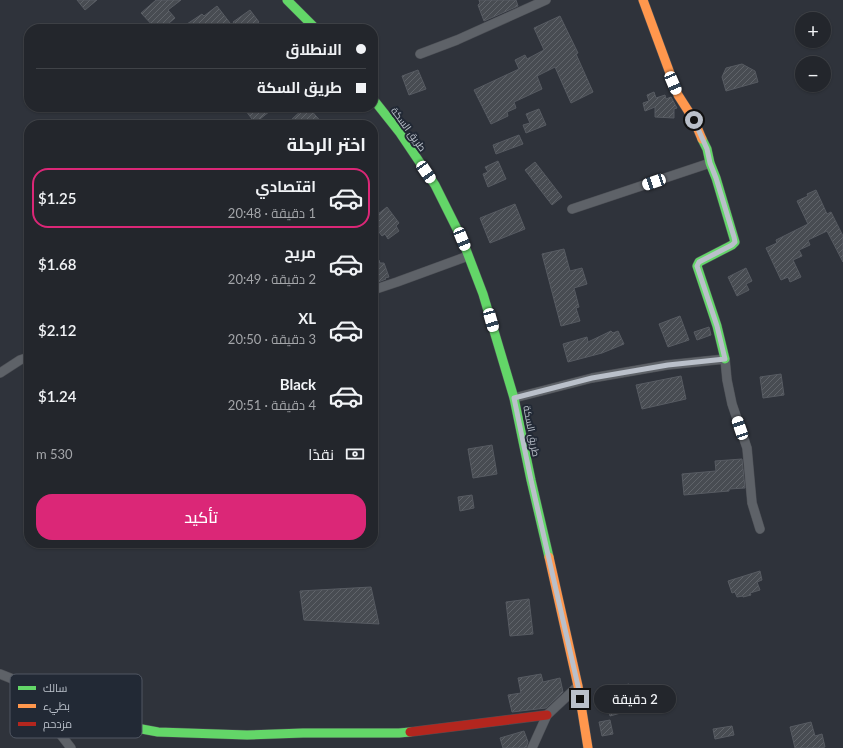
<!DOCTYPE html>
<html lang="ar">
<meta charset="utf-8">
<style>
body{margin:0;font-family:Lato,Cairo,sans-serif;background:#2f3238;color:#f1f3f6;direction:rtl;height:100vh;display:flex;flex-direction:column;font-size:15px;white-space:nowrap}
*{box-sizing:border-box;margin:0}
p{font-size:13px;color:#a3a5a9}
.icon{flex:none;width:22px;height:22px;fill:none;stroke:currentColor;stroke-width:2;stroke-linecap:round;stroke-linejoin:round}
.map{position:relative;flex:1;overflow:hidden;direction:ltr}
.panel{position:absolute;left:24px;top:120px;width:354px;height:428px;display:flex;flex-direction:column;background:#23262c;border-radius:16px;box-shadow:0 1px 3px #0004,0 0 0 1px #404348;direction:rtl}
.panel>*{flex:none}
.top-card{position:absolute;left:24px;top:24px;width:354px;height:88px;border-radius:16px;box-shadow:0 1px 3px #0004,0 0 0 1px #404348;direction:rtl;display:grid;align-content:center;height:88px;padding:0 12px;background:#23262c}
.tools{position:absolute;left:795px;top:12px;display:grid;gap:8px}
.tools a{display:grid;place-items:center;width:36px;height:36px;border-radius:50%;background:#23262c;box-shadow:0 1px 3px #0004,0 0 0 1px #404348;font-size:20px}
.end{position:absolute;width:18px;height:18px;margin:-9px;border:5px solid #bac0ca;background:#111;box-shadow:0 0 0 2px #111}
.from{border-radius:50%}
.bubble{position:absolute;height:28px;border-radius:14px;background:#23262c;box-shadow:0 1px 3px #0004,0 0 0 1px #404348;font-size:13px;font-weight:600;line-height:28px;text-align:center;direction:rtl}
.car{position:absolute;width:12px;height:24px;margin:-12px -6px;border-radius:5px;box-shadow:0 0 3px 1px #0007;background:linear-gradient(#fff 24%,#345 0 40%,#fff 0 76%,#345 0 86%,#fff 0)}
.top-card b{display:flex;align-items:center;gap:14px;height:38px;font-size:15px}
.top-card b+b{border-top:1px solid #404348}
.top-card i{width:10px;height:10px;background:#f1f3f6}
ul{padding:0;list-style:none}
li{display:flex;align-items:center;gap:12px;height:60px;margin:0 8px 6px;padding:0 4px;border:2px solid transparent;border-radius:16px}
li div{flex:1}
li b{display:block;font-size:15px}
li em{font-style:normal;font-weight:600}
li.current{border-color:#db2777}
li>.icon{width:36px;height:36px;stroke-width:1.5}
h2{padding:0 12px;font-size:18px;line-height:48px}
.pay{display:flex;align-items:center;gap:10px;height:44px;padding:0 12px;font-size:15px}
.pay p{margin-inline-start:auto}
.button{display:flex;gap:8px;margin-top:auto;padding:8px 12px}
.button a{flex:1;height:46px;border-radius:16px;background:#db2777;color:#fff;font-size:16px;font-weight:600;line-height:46px;text-align:center}
.map>svg:first-child{display:block}
.building{fill:url(#building-hatch);stroke:#575b62}
.lines{fill:none;stroke-linecap:round;stroke-linejoin:round}
.street-casing{stroke:#4c4f55;stroke-width:10}
.fast-casing{stroke:#4c4f55;stroke-width:10}
.slow-casing{stroke:#4c4f55;stroke-width:10}
.jam-casing{stroke:#4c4f55;stroke-width:10}
.street{stroke:#5e6268;stroke-width:9}
.fast{stroke:#63d668;stroke-width:9}
.slow{stroke:#ff974d;stroke-width:9}
.jam{stroke:#b3261e;stroke-width:9}
.route{stroke:#bac0ca;stroke-width:5}
.labels{text-anchor:middle;dominant-baseline:central;stroke-width:4;stroke-linejoin:round;paint-order:stroke}
.street-label{font-size:10px;fill:#bac0ca;stroke:#222935}
.key{fill:#222935;stroke:#505662;stroke-width:1}
.key-label{font-size:11px;fill:#bac0ca}
</style>
<div class="map">
<svg width="843" height="748" viewBox="0 0 843 748">
<defs>
<pattern id="building-hatch" width="6" height="6" patternUnits="userSpaceOnUse"><rect width="6" height="6" fill="#484c52"/><path d="M-1 1l2-2M0 6l6-6M5 7l2-2" fill="none" stroke="#60646a"/></pattern>
</defs>
<rect width="100%" height="100%" fill="#2f333b"/>
<path class="building" d="M77,0H97L85,10Z
M156,0H181L168,10L175,18L162,29H156L141,13Z
M479,0H516L518,6L484,21L478,5L480,3Z
M217,6L230,23L222,29H191L187,24L202,14L204,16Z
M250,10L259,22L250,29H238L233,22Z
M560,16L578,53L576,54L593,92L571,103L555,67L537,76L542,89L514,102L516,108L507,112L508,116L491,124L474,90L519,69L515,60L525,55L527,59L544,50L534,28Z
M742,64L755,71L758,82L726,91L722,77L726,68Z
M418,70L426,89L409,95L402,76Z
M654,92L656,98L665,95L666,99L671,97L677,108L674,109V118L655,117V107L645,111L643,103L649,101L647,95Z
M243,107H275L255,123Z
M305,107H308L324,125H294L290,121Z
M539,109L546,125L526,133L523,125L530,123L526,114Z
M519,135L523,144L496,154L493,145Z
M498,161L506,179L488,187L483,174L488,172L485,167Z
M535,162L562,197L552,205L525,170Z
M816,190L827,214L831,212L843,236V262L827,231L808,240L810,245L799,250L802,256L793,260L801,277L790,282L788,277L781,280L766,248L777,243L776,240L808,224L797,201L808,196L807,194Z
M515,204L525,229L490,243L480,218Z
M387,207L399,223L396,226L399,231L388,239L385,234L382,236L373,224V218Z
M564,249L570,271L582,268L587,284L574,288L579,307L576,308L580,321L561,326L542,254Z
M379,260L380,263H384L389,277L385,278L386,279L373,284V262Z
M746,268L752,281L746,284L749,290L737,296L728,277Z
M680,316L689,340L668,347L659,324Z
M709,327L711,335L697,340L694,332Z
M611,331L613,333L618,331L624,344L602,353L568,362L563,344L587,337L588,342Z
M781,374L784,395L763,398L760,377Z
M681,376L686,399L642,409L636,385Z
M492,445L497,474L473,478L468,449Z
M742,459L745,488L729,489V491L717,492L684,495L682,474L716,471L715,461Z
M472,495L474,508L460,511L458,497Z
M760,571L762,580L757,582L760,590L750,593L751,595L743,597V596L737,597L735,592L732,593L728,581Z
M371,587L379,624L304,620L300,591Z
M529,599L533,634L510,636L506,602Z
M541,674L543,682L560,678L563,692L546,708L512,712L508,695L521,693L518,678Z
M629,684L635,709L610,716L604,690Z
M610,720L613,734L602,736L599,722Z
M811,722L815,736L822,734L825,747L821,748H795L790,727Z
M732,726L734,735L715,739L713,729Z
M524,731L528,742L526,748H503L500,738Z"/>
<g class="lines">
<g class="street-casing">
<path id="street" d="M420,54L457,40L546,0
M572,209L710,163
M373,290L397,282L468,256
M0,373L20,360L29,357
M514,398L592,378L667,365L725,359L727,380L732,404L747,448L752,503L760,529
M0,674L15,680L27,691L71,748
M532,748L547,715L578,686"/>
</g>
<g class="fast-casing">
<path id="fast" d="M287,0L316,29
M373,99L400,133L435,185L462,239L483,294L514,398L531,480L549,557
M702,139L707,149L710,163L716,178L735,242L732,245L699,262L697,266L717,326L725,359
M131,727L158,732L247,735L303,733H399L410,732"/>
</g>
<g class="slow-casing">
<path id="slow" d="M643,0L678,95L694,120L702,139
M549,557L578,686L588,748"/>
</g>
<g class="jam-casing">
<path id="jam" d="M410,732L547,715"/>
</g>
<use href="#street" class="street"/>
<use href="#fast" class="fast"/>
<use href="#slow" class="slow"/>
<use href="#jam" class="jam"/>
</g>
<g class="lines">
<path class="route" d="M580,699L578,686L531,480L514,398L592,378L668,365L725,359L717,326L697,266L699,262L732,245L735,242L734,237L716,178L710,163L707,149L694,120"/>
</g>
<g class="labels">
<g class="street-label">
<text transform="translate(409 129) rotate(54)">طريق السكة</text>
<text transform="translate(532 431) rotate(79)">طريق السكة</text>
</g>
</g>
<rect x="10" y="674" width="132" height="64" rx="6" class="key"/>
<rect x="18" y="686" width="18" height="4" fill="#63d668"/>
<rect x="18" y="704" width="18" height="4" fill="#ff974d"/>
<rect x="18" y="722" width="18" height="4" fill="#b3261e"/>
<g class="key-label">
<text x="43" y="692">سالك</text>
<text x="43" y="710">بطيء</text>
<text x="43" y="728">مزدحم</text>
</g>
</svg>
<div class="tools">
<a>+</a>
<a>−</a>
</div>
<i class="end from" style="left:694px;top:120px"></i>
<i class="end" style="left:580px;top:699px"></i>
<div class="bubble" style="left:594px;top:685px;width:82px">2 دقيقة</div>
<i class="car" style="left:673px;top:83px;rotate:157deg"></i>
<i class="car" style="left:426px;top:172px;rotate:146deg"></i>
<i class="car" style="left:654px;top:182px;rotate:251deg"></i>
<i class="car" style="left:462px;top:239px;rotate:158deg"></i>
<i class="car" style="left:491px;top:320px;rotate:164deg"></i>
<i class="car" style="left:740px;top:428px;rotate:341deg"></i>
<div class="top-card">
<b><i class="from"></i>الانطلاق</b>
<b><i></i>طريق السكة</b>
</div>
<section class="panel">
<h2>اختر الرحلة</h2>
<ul>
<li class="current"><svg class="icon" aria-label="car" viewBox="0 0 24 24"><path d="M5 17H2v-5l4-1 3-4h7l3 4 3 1v5h-3M9 17h6M6 11h13"/><circle cx="7" cy="17" r="2"/><circle cx="17" cy="17" r="2"/></svg><div><b>اقتصادي</b><p>1 دقيقة · 20:48</p></div><em>$1.25</em></li>
<li><svg class="icon" aria-label="car" viewBox="0 0 24 24"><path d="M5 17H2v-5l4-1 3-4h7l3 4 3 1v5h-3M9 17h6M6 11h13"/><circle cx="7" cy="17" r="2"/><circle cx="17" cy="17" r="2"/></svg><div><b>مريح</b><p>2 دقيقة · 20:49</p></div><em>$1.68</em></li>
<li><svg class="icon" aria-label="car" viewBox="0 0 24 24"><path d="M5 17H2v-5l4-1 3-4h7l3 4 3 1v5h-3M9 17h6M6 11h13"/><circle cx="7" cy="17" r="2"/><circle cx="17" cy="17" r="2"/></svg><div><b>XL</b><p>3 دقيقة · 20:50</p></div><em>$2.12</em></li>
<li><svg class="icon" aria-label="car" viewBox="0 0 24 24"><path d="M5 17H2v-5l4-1 3-4h7l3 4 3 1v5h-3M9 17h6M6 11h13"/><circle cx="7" cy="17" r="2"/><circle cx="17" cy="17" r="2"/></svg><div><b>Black</b><p>4 دقيقة · 20:51</p></div><em>$1.24</em></li>
</ul>
<div class="pay"><svg class="icon" aria-label="cash" viewBox="0 0 24 24"><path d="M3 7h18v10H3z"/><circle cx="12" cy="12" r="2"/></svg>نقدًا<p>530 m</p></div>
<div class="button"><a>تأكيد</a></div>
</section>
</div>
